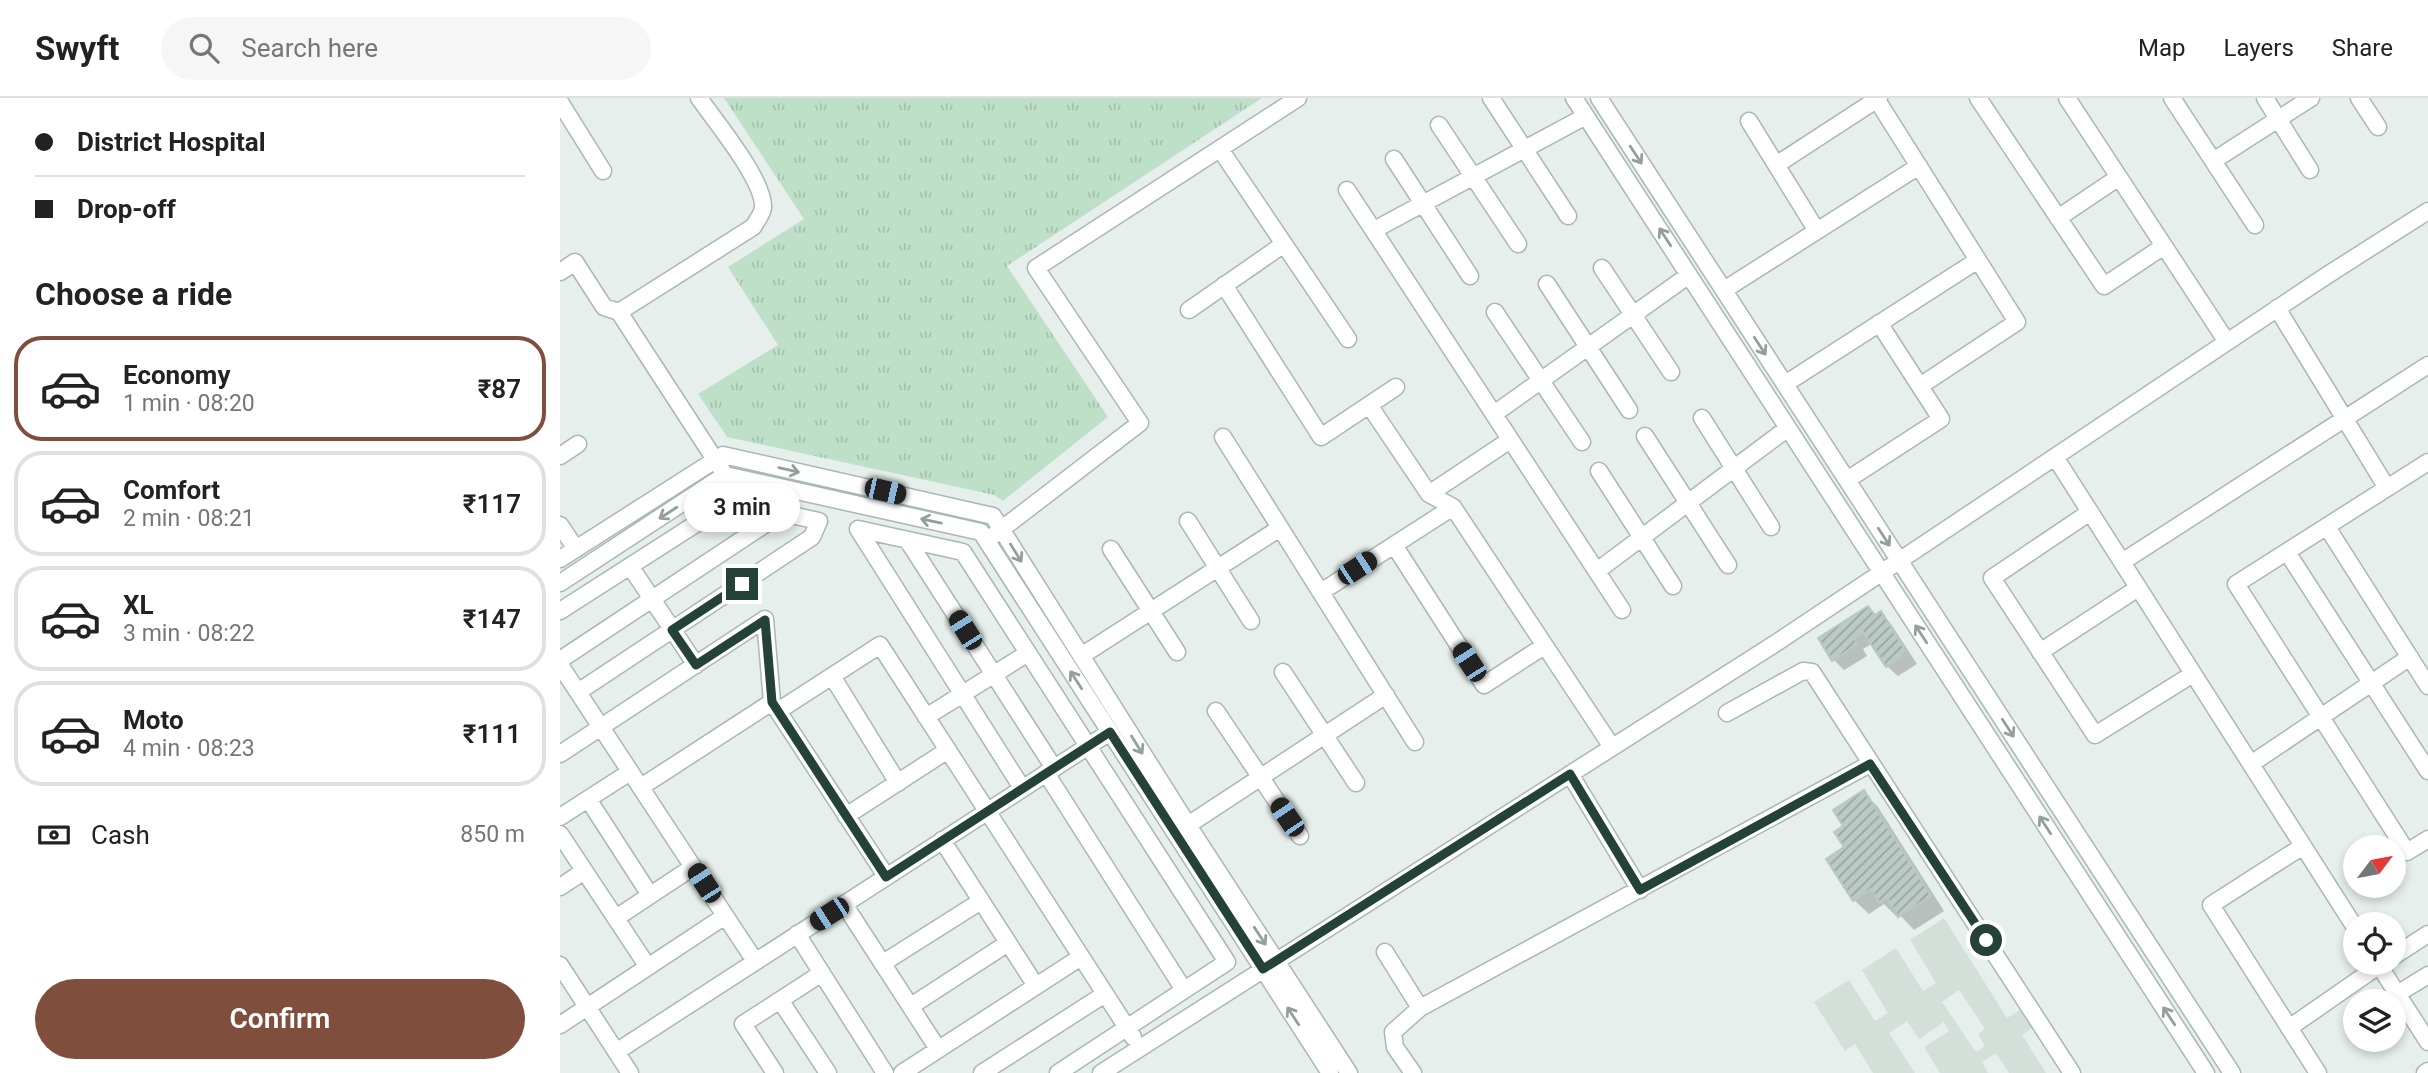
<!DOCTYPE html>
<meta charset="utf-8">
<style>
body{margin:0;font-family:Roboto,sans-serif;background:#f6f6f6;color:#222;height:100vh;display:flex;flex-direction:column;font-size:26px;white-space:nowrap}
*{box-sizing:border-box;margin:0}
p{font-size:23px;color:#767676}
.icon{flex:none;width:38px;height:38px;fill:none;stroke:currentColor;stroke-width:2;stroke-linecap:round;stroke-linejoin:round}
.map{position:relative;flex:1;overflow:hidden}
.sheet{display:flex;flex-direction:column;background:#fff;width:560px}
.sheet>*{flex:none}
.top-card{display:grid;align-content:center;height:154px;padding:0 35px;background:#fff}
.needle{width:46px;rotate:58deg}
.tools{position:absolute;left:1783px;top:737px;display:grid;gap:14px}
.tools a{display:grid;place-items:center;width:63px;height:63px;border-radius:50%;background:#fff;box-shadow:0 4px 10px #0003;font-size:35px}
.end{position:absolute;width:32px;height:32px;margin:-16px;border:9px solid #24423a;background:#fff;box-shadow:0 0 0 4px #fff}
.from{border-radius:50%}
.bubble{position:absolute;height:49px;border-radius:24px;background:#fff;box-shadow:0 4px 10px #0003;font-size:23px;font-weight:600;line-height:49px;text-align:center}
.car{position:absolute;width:21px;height:42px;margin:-21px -10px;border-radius:9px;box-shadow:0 0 5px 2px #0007;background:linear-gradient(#222 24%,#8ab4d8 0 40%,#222 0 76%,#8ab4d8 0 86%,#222 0)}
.top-card b{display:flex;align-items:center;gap:24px;height:66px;font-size:26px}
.top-card b+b{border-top:2px solid #e0e0e0}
.top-card i{width:18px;height:18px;background:#222}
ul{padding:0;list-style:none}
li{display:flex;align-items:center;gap:21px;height:105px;margin:0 14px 10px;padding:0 21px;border:4px solid #e0e0e0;border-radius:28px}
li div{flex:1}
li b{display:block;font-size:26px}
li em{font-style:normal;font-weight:600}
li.active{border-color:#804e3d}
li>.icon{width:63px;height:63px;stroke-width:1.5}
h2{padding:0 35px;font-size:32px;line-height:84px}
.pay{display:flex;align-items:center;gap:18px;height:77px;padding:0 35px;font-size:26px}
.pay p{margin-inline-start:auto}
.button{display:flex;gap:14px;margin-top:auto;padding:14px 35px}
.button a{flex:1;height:80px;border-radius:42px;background:#804e3d;color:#fff;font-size:28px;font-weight:600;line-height:80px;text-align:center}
header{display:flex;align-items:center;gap:42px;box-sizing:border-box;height:98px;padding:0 35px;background:#fff;border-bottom:2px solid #e0e0e0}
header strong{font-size:33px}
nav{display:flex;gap:38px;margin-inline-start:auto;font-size:24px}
.search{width:490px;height:63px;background:#f6f6f6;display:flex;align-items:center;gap:18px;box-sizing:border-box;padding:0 24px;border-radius:38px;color:#767676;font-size:26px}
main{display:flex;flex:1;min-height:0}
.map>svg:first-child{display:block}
.built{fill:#d4dfda;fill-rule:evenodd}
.grass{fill:url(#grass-tufts)}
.shadow{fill:#0003}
.building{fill:url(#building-hatch);stroke:#b8c9c2;stroke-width:2}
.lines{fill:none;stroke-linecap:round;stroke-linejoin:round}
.minor-casing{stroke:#a8b8b2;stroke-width:19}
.minor{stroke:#fff;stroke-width:16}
.oneway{stroke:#92a09c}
.route{stroke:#24423a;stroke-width:9}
</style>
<header>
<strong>Swyft</strong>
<div class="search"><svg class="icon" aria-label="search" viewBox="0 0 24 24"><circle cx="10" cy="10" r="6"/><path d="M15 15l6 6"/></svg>Search here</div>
<nav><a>Map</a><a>Layers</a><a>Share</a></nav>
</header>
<main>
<section class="sheet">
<div class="top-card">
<b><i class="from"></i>District Hospital</b>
<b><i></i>Drop-off</b>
</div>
<h2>Choose a ride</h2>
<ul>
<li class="active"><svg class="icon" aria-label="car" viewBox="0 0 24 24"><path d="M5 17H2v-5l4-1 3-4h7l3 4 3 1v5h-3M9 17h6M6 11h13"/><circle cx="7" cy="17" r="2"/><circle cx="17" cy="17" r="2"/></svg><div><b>Economy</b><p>1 min · 08:20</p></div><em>₹87</em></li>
<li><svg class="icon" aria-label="car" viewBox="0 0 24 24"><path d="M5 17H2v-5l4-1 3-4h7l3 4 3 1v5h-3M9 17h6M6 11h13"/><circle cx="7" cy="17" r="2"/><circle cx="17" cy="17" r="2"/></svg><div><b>Comfort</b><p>2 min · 08:21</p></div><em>₹117</em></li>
<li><svg class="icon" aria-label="car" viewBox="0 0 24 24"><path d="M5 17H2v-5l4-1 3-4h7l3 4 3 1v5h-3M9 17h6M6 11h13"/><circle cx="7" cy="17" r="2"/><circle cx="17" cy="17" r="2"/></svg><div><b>XL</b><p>3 min · 08:22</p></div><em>₹147</em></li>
<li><svg class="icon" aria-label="car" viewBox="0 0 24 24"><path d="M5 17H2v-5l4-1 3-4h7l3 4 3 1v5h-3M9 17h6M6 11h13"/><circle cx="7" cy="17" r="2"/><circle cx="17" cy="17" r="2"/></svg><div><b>Moto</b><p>4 min · 08:23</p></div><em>₹111</em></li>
</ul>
<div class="pay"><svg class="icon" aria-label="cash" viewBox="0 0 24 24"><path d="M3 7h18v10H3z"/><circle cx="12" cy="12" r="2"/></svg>Cash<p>850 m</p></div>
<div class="button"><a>Confirm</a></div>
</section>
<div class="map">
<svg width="1868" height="975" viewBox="0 0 1868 975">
<defs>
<pattern id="grass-tufts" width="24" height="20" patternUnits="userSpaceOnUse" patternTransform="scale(1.75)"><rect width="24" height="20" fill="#bfe0c8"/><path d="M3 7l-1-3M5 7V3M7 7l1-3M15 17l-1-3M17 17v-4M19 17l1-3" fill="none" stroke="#a4c1ad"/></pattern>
<pattern id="building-hatch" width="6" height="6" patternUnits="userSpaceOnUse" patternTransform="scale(1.75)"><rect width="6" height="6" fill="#bbcac4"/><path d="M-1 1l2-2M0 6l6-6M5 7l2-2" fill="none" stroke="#98a6a0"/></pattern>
</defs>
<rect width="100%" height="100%" fill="#e6efeb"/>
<path class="built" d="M1384,820L1447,920L1463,910L1475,928L1462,937L1486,975H1449L1436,955L1422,964L1428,975H1380L1364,949L1389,933L1384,924L1359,941L1347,923L1329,935L1355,975H1313L1295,946L1285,953L1254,904L1289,882L1315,923L1328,915L1302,872L1336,850L1363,893L1376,885L1350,842ZM1399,892L1425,931L1418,936L1425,948L1416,954L1382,904Z"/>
<path class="grass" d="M164,0H702L447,168L548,319L443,403L434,397L167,339L138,296L218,247L168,169L244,121Z"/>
<path class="shadow" d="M1320,516L1331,526L1357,566L1338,578L1327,568L1313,545L1303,551L1307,558L1284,572L1274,562L1260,541Z
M1303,694L1318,709L1384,813L1354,832L1339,816L1336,818L1324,806L1309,816L1294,802L1286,728Z"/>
<path class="building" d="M1308,508L1315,517L1321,513L1347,555L1326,569L1303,534L1294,540L1298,546L1272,563L1258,540Z
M1304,692L1371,798L1338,819L1327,800L1320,805L1311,791L1293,803L1266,761L1284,749L1274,734L1283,728L1273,712Z"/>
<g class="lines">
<g class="minor-casing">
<path id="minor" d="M139,0C155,23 205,83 203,110C202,116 197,123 193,129L59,214L165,377L421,434L770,975
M931,0L1008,118
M1014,0L1646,975
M1039,0L1672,975
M1418,0L1544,188L1604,148
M1507,0L1667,244
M1612,0L1695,127
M1705,0L1750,72
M1799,0L1818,29
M1317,2L1457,224L1360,288
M0,4L43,73
M1189,23L1257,133
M879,27L958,146
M660,51L788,241
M834,61L910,178
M1653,63L1751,0
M1216,67L1319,0
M787,92L1062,512
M1498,120L1559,79
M814,132L1026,18
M1042,170L1111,274
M0,174L15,164L44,209L59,214
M987,186L1069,312
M664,187L761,339L836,289
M1164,192L1359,68
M1717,210L1827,390
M629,212L724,146
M935,214L1022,344
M1225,286L1418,162
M809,307L869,396L893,409L1052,649
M934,316L1129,177
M1142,320L1211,429
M1085,338L1168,467
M663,339L855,644
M0,358L18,346
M1495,359L1796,831
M1868,364L1676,486L1847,754L1868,741
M1039,373L1113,488
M1287,382L1381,321L1319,225
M869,396L950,342
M1530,414L1432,480L1535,637L1633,576
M628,423L691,523
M0,427L16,451
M1767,429L1868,588
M298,431L403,454L667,864L498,975
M298,431L462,690
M434,437L580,325L476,170L738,0
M348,443L494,670
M834,447L924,587L984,548
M551,451L617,554
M1727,454L1868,673
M0,461L163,357L433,418L633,735L789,975
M1562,464L1868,267
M70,468L136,567
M1037,473L1228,330
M0,485L165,377
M761,494L893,409
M0,513L170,404L259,423L252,439L18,594
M1480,554L1578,490
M521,558L720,430
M0,562L222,415
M0,567L195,863
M723,574L796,685
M272,578L338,685
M218,613L320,547L573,939
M656,613L740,738
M1167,615L1243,573L1252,574L1512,975
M366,619L468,555
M0,656L205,521L212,604L326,778
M1691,666L1850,559
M486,675L624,892
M1010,676L1080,792
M81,689L212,604
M28,701L90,797
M286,718L388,652
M0,719L70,674
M628,727L826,597
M0,736L88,869
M382,742L476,888
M1743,748L1651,807L1758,975
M0,789L24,773
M284,806L378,951
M56,820L133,769
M237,836L325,975
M825,854L860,910
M1834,858L1868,836
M1817,864L1868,944
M323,865L421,803
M0,867L70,975
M1837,896L1868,877
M220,902L268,975
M351,908L448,845
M0,927L165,818
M1729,930L1824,864
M56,954L550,634
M215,975L183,926L262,875
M342,975L521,859
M422,975L545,896
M541,975L1216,545L1769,176L1868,113
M853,975L835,949L833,934L860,910L1310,666
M1865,975L1868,973"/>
</g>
<use href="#minor" class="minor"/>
</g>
<defs><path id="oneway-shaft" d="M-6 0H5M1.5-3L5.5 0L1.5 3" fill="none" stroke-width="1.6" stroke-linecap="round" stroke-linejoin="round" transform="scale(1.75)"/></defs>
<g class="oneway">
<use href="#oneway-shaft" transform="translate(1076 57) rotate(57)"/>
<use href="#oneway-shaft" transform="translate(1105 139) rotate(-123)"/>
<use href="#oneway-shaft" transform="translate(1200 248) rotate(57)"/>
<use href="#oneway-shaft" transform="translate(229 372) rotate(13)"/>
<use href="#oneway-shaft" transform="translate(108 415) rotate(147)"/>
<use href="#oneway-shaft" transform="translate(371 423) rotate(-168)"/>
<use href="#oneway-shaft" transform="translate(1324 439) rotate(57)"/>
<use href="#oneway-shaft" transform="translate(456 455) rotate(58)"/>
<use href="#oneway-shaft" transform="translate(1361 536) rotate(-123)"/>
<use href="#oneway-shaft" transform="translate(516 582) rotate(-123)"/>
<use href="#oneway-shaft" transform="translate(1448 630) rotate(57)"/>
<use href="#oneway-shaft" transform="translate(577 647) rotate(58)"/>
<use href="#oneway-shaft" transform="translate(1485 727) rotate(-123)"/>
<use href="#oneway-shaft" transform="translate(700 838) rotate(57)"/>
<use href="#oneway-shaft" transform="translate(733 918) rotate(-123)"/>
<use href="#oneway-shaft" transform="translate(1609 918) rotate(-123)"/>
</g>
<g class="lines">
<path class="route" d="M182,486L112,532L136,567L205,522L212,604L326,779L550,634L703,871L1010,676L1080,792L1310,666L1426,842"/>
</g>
</svg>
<div class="tools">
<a><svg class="needle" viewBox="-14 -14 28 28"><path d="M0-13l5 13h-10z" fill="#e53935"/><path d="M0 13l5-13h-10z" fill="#767676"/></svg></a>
<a><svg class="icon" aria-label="locate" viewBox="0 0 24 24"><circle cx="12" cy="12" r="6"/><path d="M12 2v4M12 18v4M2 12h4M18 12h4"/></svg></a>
<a><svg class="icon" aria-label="layers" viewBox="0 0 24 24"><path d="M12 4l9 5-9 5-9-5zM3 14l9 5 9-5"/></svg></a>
</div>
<i class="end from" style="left:1426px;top:842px"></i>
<i class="end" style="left:182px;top:486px"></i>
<div class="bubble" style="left:124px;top:385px;width:116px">3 min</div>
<i class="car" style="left:325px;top:393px;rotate:103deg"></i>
<i class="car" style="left:797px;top:470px;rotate:57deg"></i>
<i class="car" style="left:405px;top:532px;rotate:328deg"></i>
<i class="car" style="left:909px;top:564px;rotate:327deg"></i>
<i class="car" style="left:727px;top:719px;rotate:326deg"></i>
<i class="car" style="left:144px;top:785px;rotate:327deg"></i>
<i class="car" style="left:269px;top:816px;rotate:237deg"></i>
</div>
</main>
